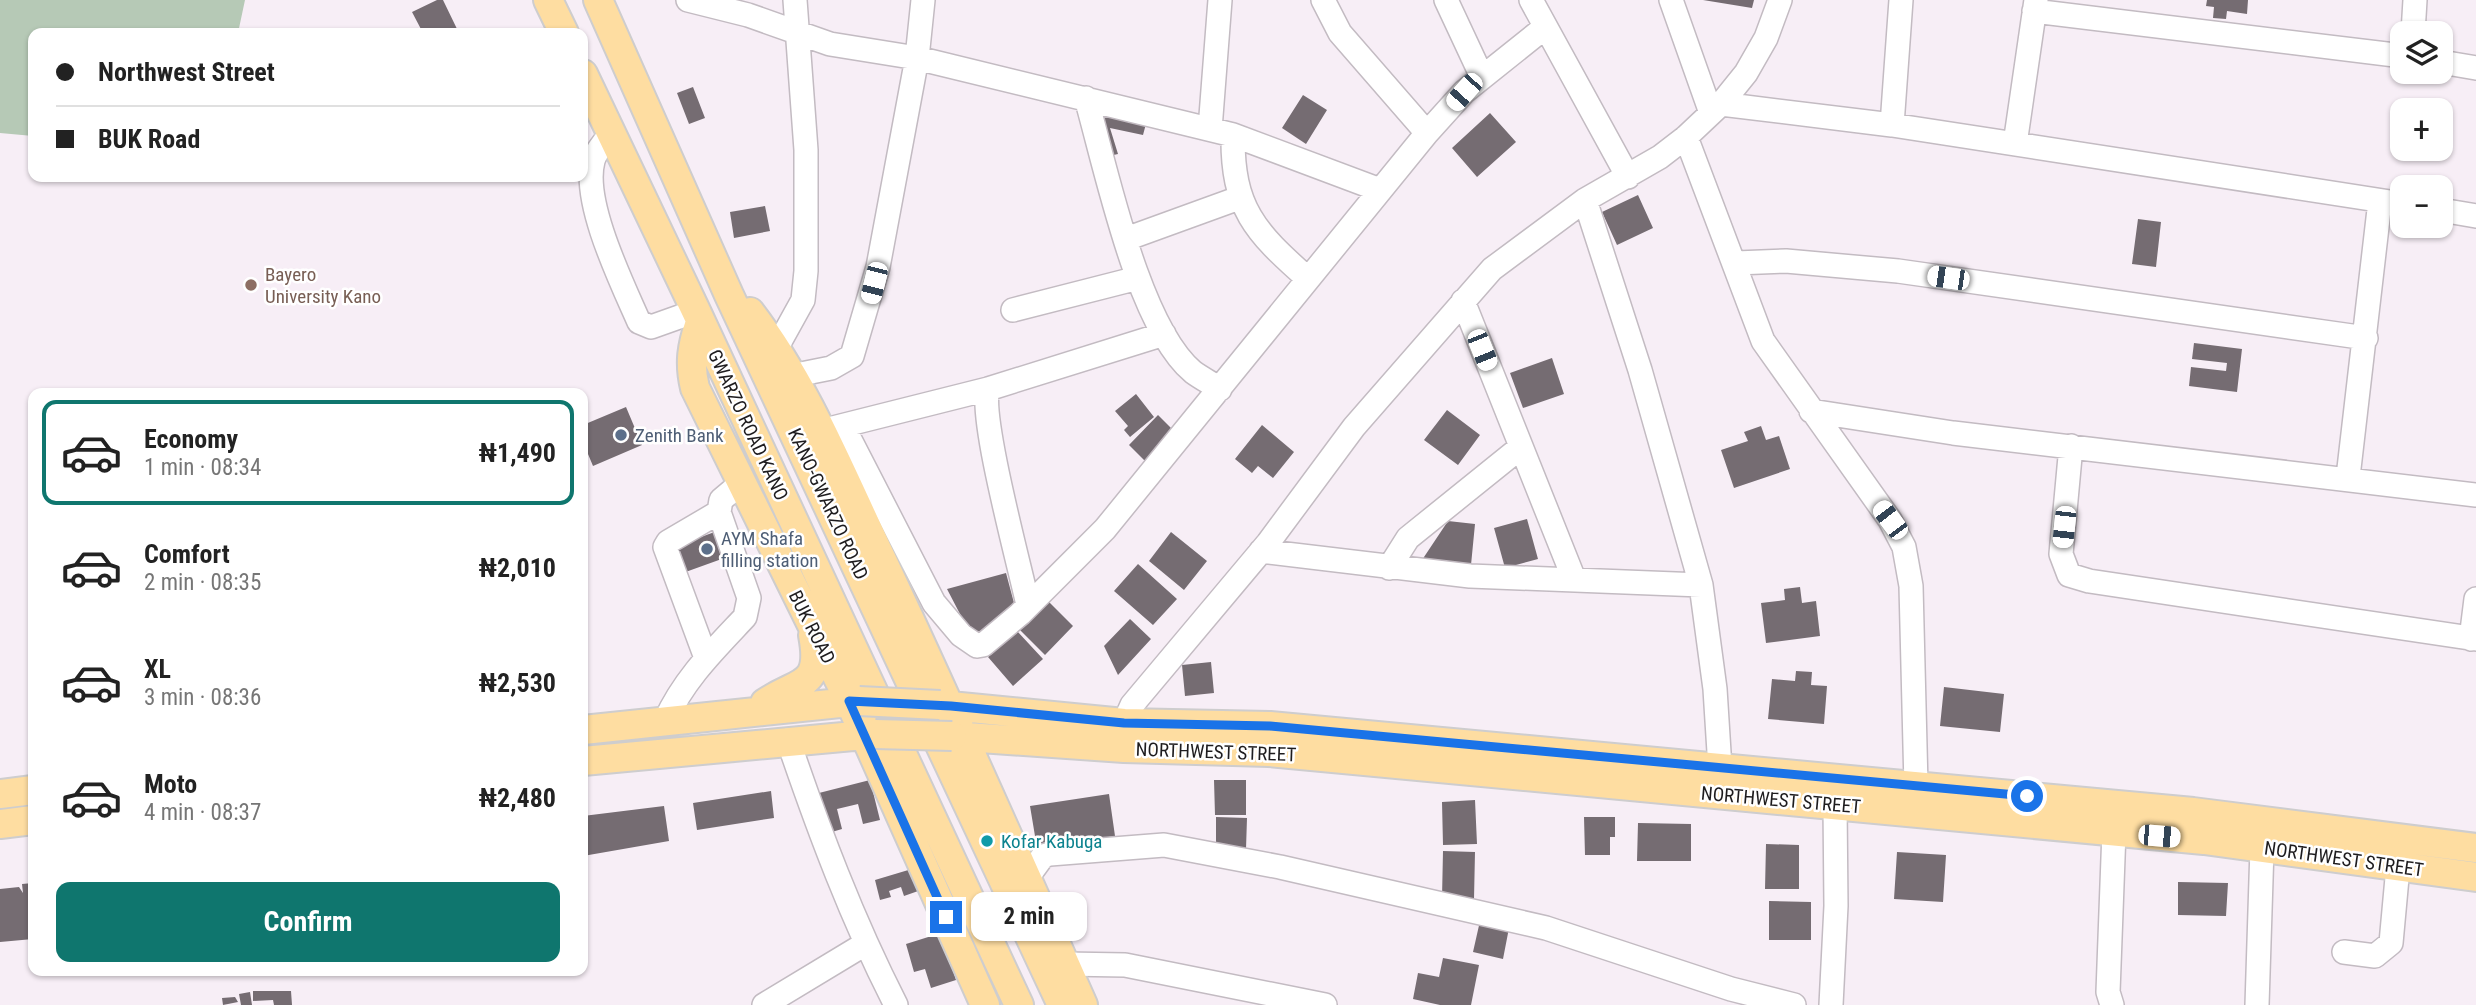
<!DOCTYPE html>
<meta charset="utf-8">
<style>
body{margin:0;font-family:"Roboto Condensed",sans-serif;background:#f6f6f6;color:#222;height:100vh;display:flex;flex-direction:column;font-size:26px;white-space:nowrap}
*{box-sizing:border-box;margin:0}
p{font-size:23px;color:#767676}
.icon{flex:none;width:38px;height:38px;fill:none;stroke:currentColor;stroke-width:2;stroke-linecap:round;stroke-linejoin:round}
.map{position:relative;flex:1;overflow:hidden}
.details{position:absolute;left:28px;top:388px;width:560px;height:588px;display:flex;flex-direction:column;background:#fff;border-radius:14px;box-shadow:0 2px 5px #0004}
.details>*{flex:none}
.hud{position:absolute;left:28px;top:28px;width:560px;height:154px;border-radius:14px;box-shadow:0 2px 5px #0004;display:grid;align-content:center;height:154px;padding:0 28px;background:#fff}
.fabs{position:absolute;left:2390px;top:21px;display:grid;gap:14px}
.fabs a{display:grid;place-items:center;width:63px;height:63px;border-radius:14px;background:#fff;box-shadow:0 2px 5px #0004;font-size:35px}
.end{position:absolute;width:32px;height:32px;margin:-16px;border:9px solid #1a73e8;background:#fff;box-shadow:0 0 0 4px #fff}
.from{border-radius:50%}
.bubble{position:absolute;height:49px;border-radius:14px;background:#fff;box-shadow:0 2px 5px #0004;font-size:23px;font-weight:700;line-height:49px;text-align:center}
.car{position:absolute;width:21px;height:42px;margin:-21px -10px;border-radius:9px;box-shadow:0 0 5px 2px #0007;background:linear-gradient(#fff 24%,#345 0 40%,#fff 0 76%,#345 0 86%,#fff 0)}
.hud b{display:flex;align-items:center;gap:24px;height:66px;font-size:26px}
.hud b+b{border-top:2px solid #e0e0e0}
.hud i{width:18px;height:18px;background:#222}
ul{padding:12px 0 0;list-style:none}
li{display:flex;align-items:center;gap:21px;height:105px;margin:0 14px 10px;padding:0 14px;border:4px solid transparent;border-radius:14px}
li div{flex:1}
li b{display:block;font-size:26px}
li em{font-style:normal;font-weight:700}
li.on{border-color:#0f766e}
li>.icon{width:63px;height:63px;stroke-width:1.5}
.cta{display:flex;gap:14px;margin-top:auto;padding:14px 28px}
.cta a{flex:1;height:80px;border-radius:14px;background:#0f766e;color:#fff;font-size:28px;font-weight:700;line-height:80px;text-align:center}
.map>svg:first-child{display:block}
.green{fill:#b6c9b6}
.building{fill:#756c72}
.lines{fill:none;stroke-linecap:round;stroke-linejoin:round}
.minor-casing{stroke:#c3bbc2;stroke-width:26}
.major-casing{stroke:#cecdce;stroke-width:32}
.minor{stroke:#fff;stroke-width:23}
.major{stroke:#fedda1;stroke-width:28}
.major-bridge-casing{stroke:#cecdce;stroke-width:32;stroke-linecap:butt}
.major-bridge{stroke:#fedda1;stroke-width:28}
.route{stroke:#1a73e8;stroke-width:9}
.education-dot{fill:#8d6e63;stroke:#fff;stroke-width:2.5}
.service-dot{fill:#5c6f8a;stroke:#fff;stroke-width:2.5}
.culture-dot{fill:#0f9aa8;stroke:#fff;stroke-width:2.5}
.labels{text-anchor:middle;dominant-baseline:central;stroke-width:5;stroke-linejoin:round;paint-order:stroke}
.education-label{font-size:19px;fill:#785e54;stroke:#fff;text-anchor:start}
.street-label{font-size:19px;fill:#1e1c1e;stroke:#fff}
.service-label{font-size:19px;fill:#4e5e75;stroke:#fff;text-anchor:start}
.culture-label{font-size:19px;fill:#0d838f;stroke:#fff;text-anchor:start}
</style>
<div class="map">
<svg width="2476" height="1005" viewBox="0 0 2476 1005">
<rect width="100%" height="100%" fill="#f7eef6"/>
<path class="green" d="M0,0H245L238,33H33V136L0,133Z"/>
<path class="building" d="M437,0H443L458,31L423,33L412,12Z
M1703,0H1754L1752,8Z
M2207,0H2248L2247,14L2227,11L2226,19L2213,18L2214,7L2206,6Z
M693,87L705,118L689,124L677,93Z
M1303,95L1327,110L1306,144L1282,128Z
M1095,109L1147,120L1143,135L1110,128L1118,154L1109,156Z
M1490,113L1516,142L1477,177L1452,148Z
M1638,195L1653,228L1617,245L1602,212Z
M765,206L770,231L734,238L730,212Z
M2138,219L2161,222L2156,267L2132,264Z
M2194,343L2242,349L2237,392L2189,386L2191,367L2226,371L2227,363L2192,359Z
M1552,358L1564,394L1523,408L1510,373Z
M1136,394L1154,417L1130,437L1124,430L1128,426L1115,411Z
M626,407L642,445L593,466L583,442V425Z
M1447,410L1480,435L1458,465L1424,440Z
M1158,415L1174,431L1145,461L1129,445Z
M1262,425L1294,452L1273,478L1258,466L1252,473L1235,459Z
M1761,426L1766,440L1779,436L1790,469L1734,488L1721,450L1748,441L1744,432Z
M1527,519L1538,559L1505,568L1494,528Z
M1448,521L1475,524L1471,565L1422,560Z
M720,530L730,556L680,574L671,548Z
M1171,532L1207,561L1184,590L1149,561Z
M1138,564L1177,599L1153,625L1114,591Z
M1006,573L1014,603L973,639L947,589Z
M1800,587L1802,603L1816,601L1820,636L1766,643L1761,603L1785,600L1784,589Z
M1047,600L1073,626L1045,655L1019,629Z
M1130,619L1151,639L1118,675L1104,646Z
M1017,631L1043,659L1013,686L988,657Z
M1211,662L1214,693L1185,696L1182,665Z
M1796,671L1812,672L1811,685L1827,686L1824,724L1768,719L1772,679L1795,681Z
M1944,687L2004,694L2000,732L1940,726Z
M870,780L880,820L863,824L858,804L837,809L842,829L825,834L815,794Z
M1214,780H1246V815H1215Z
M771,791L774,818L697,830L693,803Z
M1109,794L1115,836L1037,848L1030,806Z
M1475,800L1477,844L1443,845L1442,802Z
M664,806L669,841L583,856V816Z
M1216,817L1247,818L1246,849L1216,848Z
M1584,817H1615V837H1610V855H1585Z
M1638,823L1691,824V861H1637Z
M1766,844L1799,845V889H1765Z
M1443,851L1475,852L1474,899L1442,898Z
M1897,852L1946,855L1943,902L1894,899Z
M915,868L921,890L904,896L901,887L889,891L891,897L880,900L875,880Z
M2178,882L2228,883L2226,916L2178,915Z
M33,883V939L0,942V889L19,887L23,893L22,884Z
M1769,901L1811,902V940H1769Z
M1480,921L1509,928L1503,959L1473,952Z
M941,933L956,980L931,988L925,969L914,972L906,944Z
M1443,958L1479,965L1471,1005H1440L1413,999L1418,973L1439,977Z
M253,991H291L292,1005H274L273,1000L253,1001Z
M250,992L252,1005H241L239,994Z
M235,997L238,1002L223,1005L222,998Z"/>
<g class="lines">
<g class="minor-casing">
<path id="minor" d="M688,0L748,15L830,44L917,58L1233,135L1380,190
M1323,0L1340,33L1427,133
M1446,0L1482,77
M1531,0L1628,177
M1671,0L1711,113
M2034,11L2403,56
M2413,33L2415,0
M2441,62L2476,68
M1086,98C1106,168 1138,326 1193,372C1201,378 1211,383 1220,389
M1721,104L1892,125L2403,204
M1892,125L1901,0
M1210,129L1220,0
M610,134C605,142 595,152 593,161C582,202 622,283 639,322L651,327L696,311
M1233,135C1232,208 1255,232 1307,278
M1686,137L1763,341L1890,520L1904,547L1911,586L1916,786
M2015,144L2036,0
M1585,200L1640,370L1701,585L1715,689L1720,768
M2441,210L2476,216
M1126,239L1239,198
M1736,263L1786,261L1898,271L2366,338
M1463,301L1574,579
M1013,310L1138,278
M777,347L803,300L806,271V150L795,0
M791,376L831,368L852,356L878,267L917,58L923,0
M988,389C979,417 1020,567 1028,605
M1811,411L1953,433L2476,495
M843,426L934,603L961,635L977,646L983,645L1020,614L1105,529L1427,133L1464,92L1544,28
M829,429L988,389L1164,334
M2071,446L2061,554L2069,575L2089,581L2476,639
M2348,477L2380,201
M1261,551L1470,576L1701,585
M1389,568L1408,538L1521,447
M2471,639L2476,599
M706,658L665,547L668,542L719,512
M665,721C684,679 714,650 745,617L749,598L719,512L721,500L740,484
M1124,723L1132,705L1268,543L1354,427L1492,269L1585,200L1660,157L1686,137L1721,104L1746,73L1766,38L1780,0
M788,740C819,831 852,919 896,1005
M1027,878L1043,856L1050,854L1164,845L1280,867L1546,928L1731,989L1794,1005
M2344,952L2375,956L2391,943L2398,867
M1065,964L1125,965L1325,1005
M764,1005L865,944
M1831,1005L1836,906L1835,805
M2112,1005L2108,992L2114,831
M2257,1005L2262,848"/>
</g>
<g class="major-casing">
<path id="major" d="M548,0L564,33
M598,0L729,295L1062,1005
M583,74L696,311L1019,1005
M750,312C806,385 842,476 882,560C951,707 1017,856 1083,1005
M700,322C692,346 689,363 695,388L849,700L985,1005
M765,703C798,680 823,689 813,635
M940,705L1124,723L1270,726L2193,812L2476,848
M583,730L859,701
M952,736L1124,748L1269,752L2204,840L2476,877
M583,761L875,734
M0,794L33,790
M0,824L33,820"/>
</g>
<use href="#minor" class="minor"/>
<use href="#major" class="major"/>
<g class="major-bridge-casing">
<path id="major-bridge" d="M859,701L940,705
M875,734L952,736"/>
</g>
<use href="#major-bridge" class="major-bridge"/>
</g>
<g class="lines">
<path class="route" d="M946,917L849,701L951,706L1124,723L1270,726L2027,796"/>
</g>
<circle class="education-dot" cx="251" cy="285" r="7"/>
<g class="service-dot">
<circle cx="621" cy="435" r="7"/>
<circle cx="707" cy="549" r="7"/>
</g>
<circle class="culture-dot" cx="987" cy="841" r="7"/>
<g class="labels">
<g class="education-label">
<text x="265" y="274">Bayero<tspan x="265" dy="22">University Kano</tspan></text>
</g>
<g class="street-label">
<text transform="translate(748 425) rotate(65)">GWARZO ROAD KANO</text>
<text transform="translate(828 504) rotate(65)">KANO-GWARZO ROAD</text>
<text transform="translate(812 627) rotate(63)">BUK ROAD</text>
<text transform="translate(1216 752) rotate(2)">NORTHWEST STREET</text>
<text transform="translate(1781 800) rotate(5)">NORTHWEST STREET</text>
<text transform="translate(2344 859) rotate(8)">NORTHWEST STREET</text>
</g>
<g class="service-label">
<text x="635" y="435">Zenith Bank</text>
<text x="721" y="538">AYM Shafa<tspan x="721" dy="22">filling station</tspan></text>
</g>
<g class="culture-label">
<text x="1001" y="841">Kofar Kabuga</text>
</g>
</g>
</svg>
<div class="fabs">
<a><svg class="icon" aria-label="layers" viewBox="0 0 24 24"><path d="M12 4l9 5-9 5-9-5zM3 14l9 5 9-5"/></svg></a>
<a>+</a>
<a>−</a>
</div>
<i class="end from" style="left:2027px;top:796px"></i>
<i class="end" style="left:946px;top:917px"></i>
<div class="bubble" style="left:971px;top:892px;width:116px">2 min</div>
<i class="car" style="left:1464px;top:92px;rotate:222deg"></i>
<i class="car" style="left:1948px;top:278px;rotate:278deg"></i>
<i class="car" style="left:874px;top:283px;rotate:194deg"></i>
<i class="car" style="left:1482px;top:350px;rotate:158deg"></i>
<i class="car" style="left:1890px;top:520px;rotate:323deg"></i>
<i class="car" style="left:2064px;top:527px;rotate:186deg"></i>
<i class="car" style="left:2159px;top:836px;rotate:95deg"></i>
<div class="hud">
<b><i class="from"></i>Northwest Street</b>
<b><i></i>BUK Road</b>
</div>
<section class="details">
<ul>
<li class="on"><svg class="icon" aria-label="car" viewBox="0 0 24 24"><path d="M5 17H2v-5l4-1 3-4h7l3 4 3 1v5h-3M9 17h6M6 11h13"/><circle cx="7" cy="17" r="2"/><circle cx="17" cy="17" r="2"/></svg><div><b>Economy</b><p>1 min · 08:34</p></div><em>₦1,490</em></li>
<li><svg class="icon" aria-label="car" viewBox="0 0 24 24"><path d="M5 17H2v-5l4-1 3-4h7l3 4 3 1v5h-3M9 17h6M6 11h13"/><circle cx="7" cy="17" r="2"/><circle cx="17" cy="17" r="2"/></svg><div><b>Comfort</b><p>2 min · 08:35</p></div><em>₦2,010</em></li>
<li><svg class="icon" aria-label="car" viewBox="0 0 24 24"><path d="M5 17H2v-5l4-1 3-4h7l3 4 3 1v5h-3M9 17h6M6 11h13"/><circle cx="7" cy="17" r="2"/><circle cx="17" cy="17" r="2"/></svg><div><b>XL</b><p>3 min · 08:36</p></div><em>₦2,530</em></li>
<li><svg class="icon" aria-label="car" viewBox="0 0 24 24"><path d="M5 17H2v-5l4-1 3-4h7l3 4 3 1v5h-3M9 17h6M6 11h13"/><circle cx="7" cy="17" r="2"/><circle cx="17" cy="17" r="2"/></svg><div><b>Moto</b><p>4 min · 08:37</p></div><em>₦2,480</em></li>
</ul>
<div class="cta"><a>Confirm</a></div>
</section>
</div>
